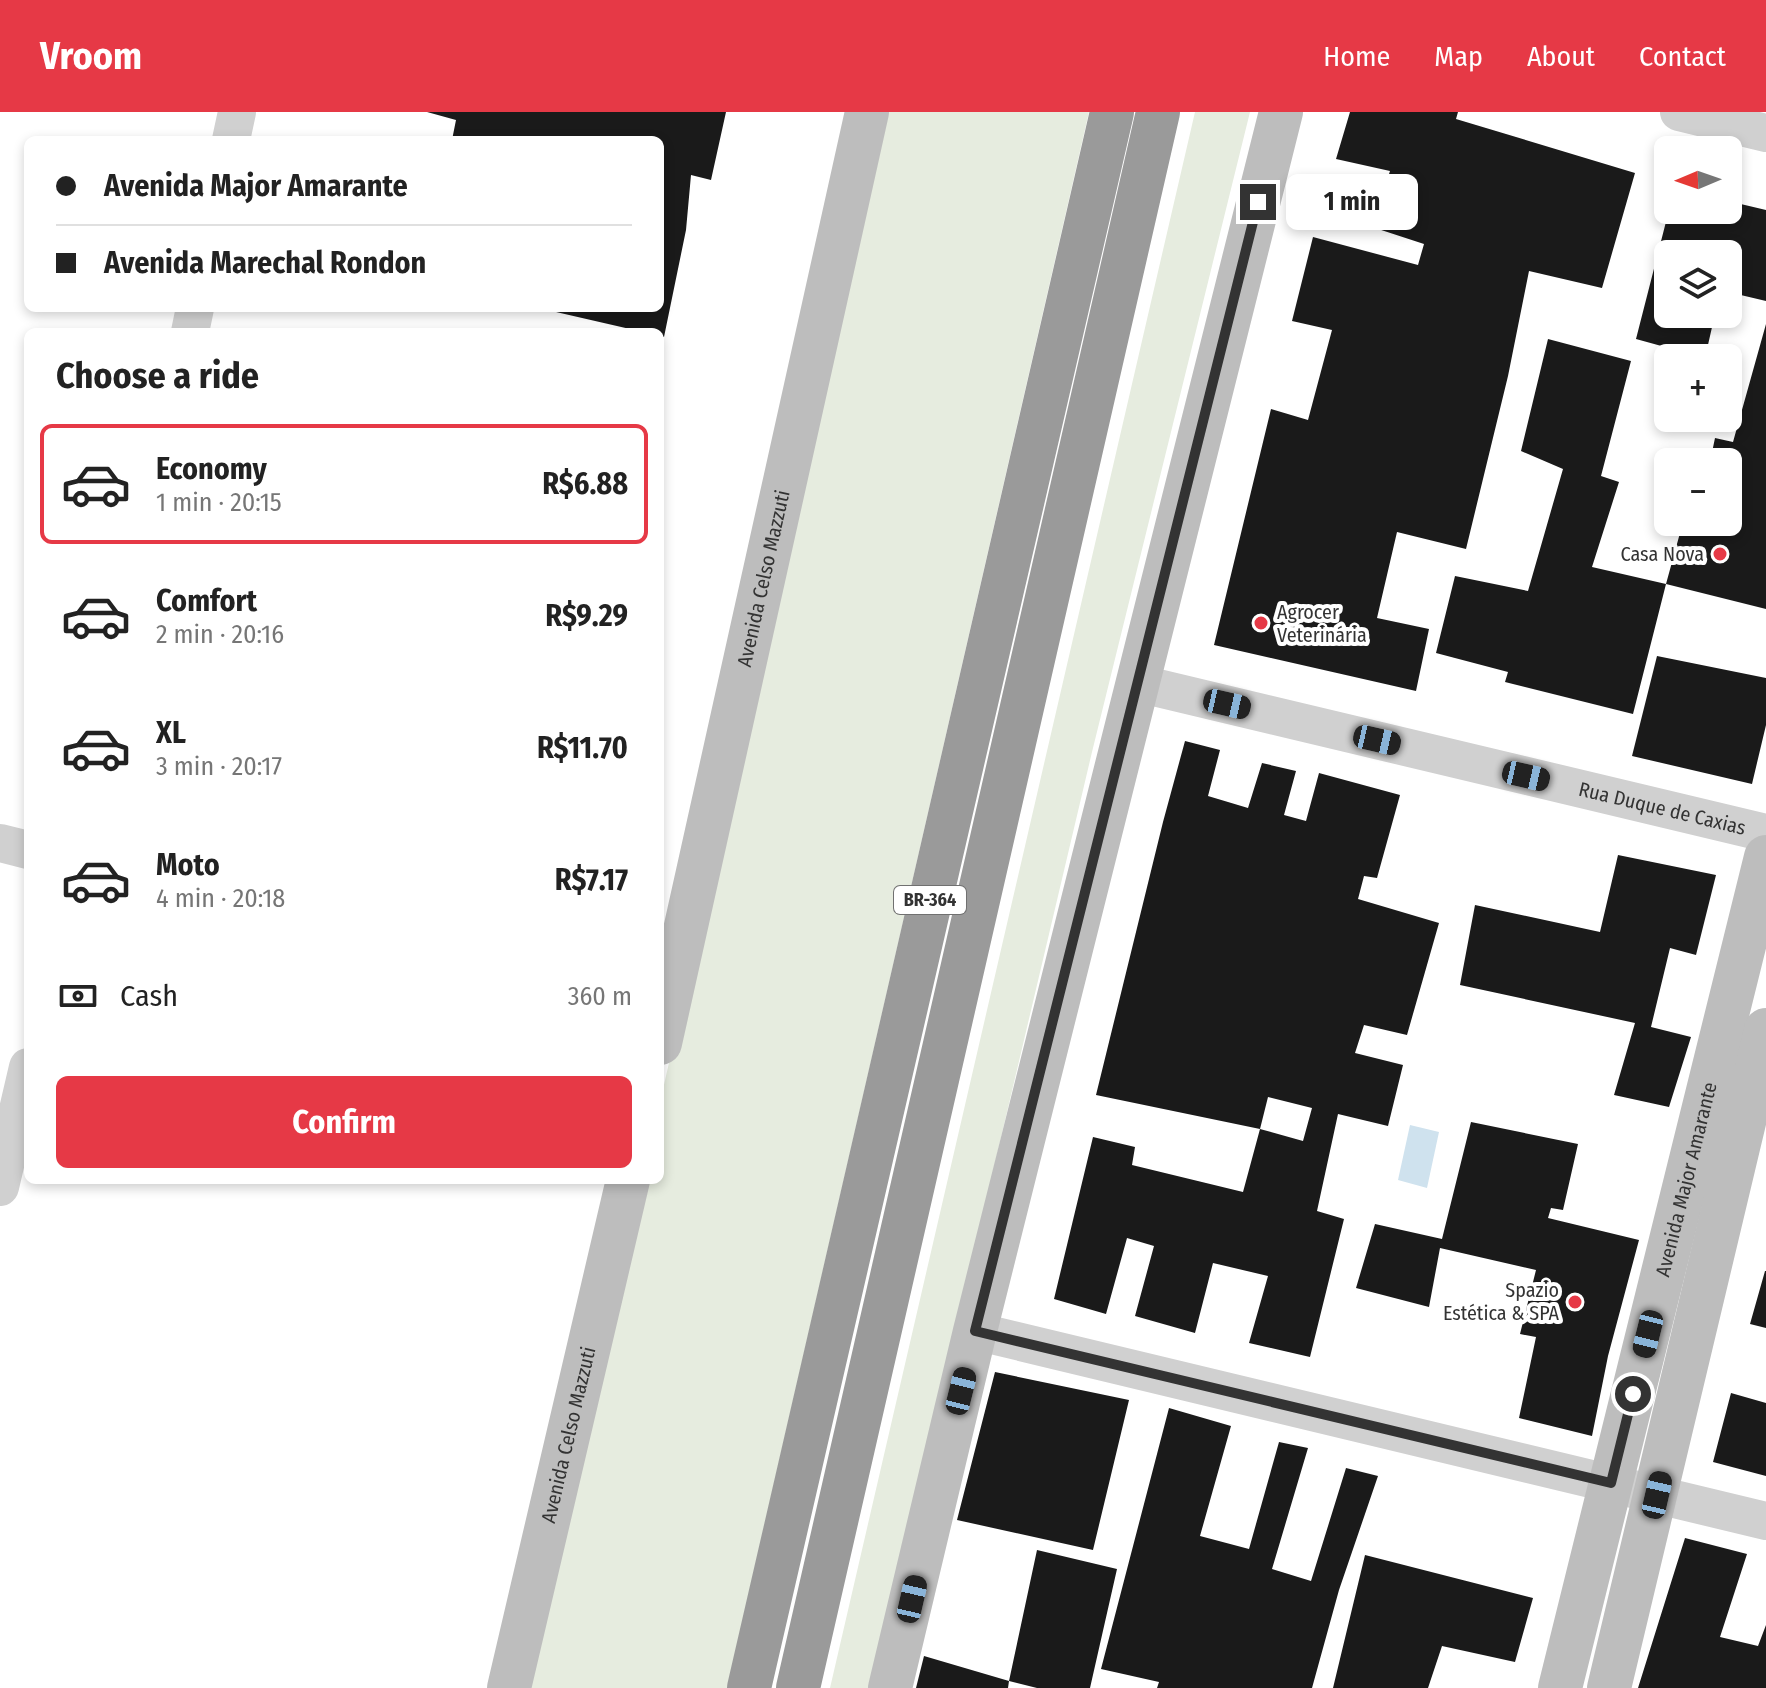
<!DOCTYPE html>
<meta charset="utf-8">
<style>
body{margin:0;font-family:"Fira Sans Condensed",sans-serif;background:#f2f2f2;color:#222;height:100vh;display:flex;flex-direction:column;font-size:30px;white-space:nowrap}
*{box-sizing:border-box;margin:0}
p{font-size:26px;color:#767676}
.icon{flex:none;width:44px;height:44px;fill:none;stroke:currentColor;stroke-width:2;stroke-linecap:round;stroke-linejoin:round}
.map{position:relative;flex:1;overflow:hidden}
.side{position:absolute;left:24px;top:216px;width:640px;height:856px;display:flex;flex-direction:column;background:#fff;border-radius:12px;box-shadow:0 4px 12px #0003}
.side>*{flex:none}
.top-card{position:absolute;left:24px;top:24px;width:640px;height:176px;border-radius:12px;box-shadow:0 4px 12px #0003;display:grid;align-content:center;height:176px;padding:0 32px;background:#fff}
.needle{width:52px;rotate:268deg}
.controls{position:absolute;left:1654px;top:24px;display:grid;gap:16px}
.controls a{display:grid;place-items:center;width:88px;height:88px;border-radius:12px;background:#fff;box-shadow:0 4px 12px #0003;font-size:40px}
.end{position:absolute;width:36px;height:36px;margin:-18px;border:10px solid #333;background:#fff;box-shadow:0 0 0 4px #fff}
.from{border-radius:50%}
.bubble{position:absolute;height:56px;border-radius:12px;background:#fff;box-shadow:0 4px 12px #0003;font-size:26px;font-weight:700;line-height:56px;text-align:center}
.car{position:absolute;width:24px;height:48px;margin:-24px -12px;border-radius:10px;box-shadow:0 0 6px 2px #0007;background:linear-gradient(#222 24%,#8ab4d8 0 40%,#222 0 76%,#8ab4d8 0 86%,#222 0)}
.top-card b{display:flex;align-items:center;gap:28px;height:76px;font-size:30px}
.top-card b+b{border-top:2px solid #e0e0e0}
.top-card i{width:20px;height:20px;background:#222}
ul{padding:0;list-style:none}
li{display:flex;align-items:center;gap:24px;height:120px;margin:0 16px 12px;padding:0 16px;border:4px solid transparent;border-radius:12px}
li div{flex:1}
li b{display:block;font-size:30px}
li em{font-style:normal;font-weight:700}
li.active{border-color:#e63946}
li>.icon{width:72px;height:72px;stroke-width:1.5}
h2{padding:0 32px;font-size:36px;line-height:96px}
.pay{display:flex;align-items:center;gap:20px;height:88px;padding:0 32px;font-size:30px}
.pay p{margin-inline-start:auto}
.action{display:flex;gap:16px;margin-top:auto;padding:16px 32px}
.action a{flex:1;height:92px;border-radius:12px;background:#e63946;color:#fff;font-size:32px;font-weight:700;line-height:92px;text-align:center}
header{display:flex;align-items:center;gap:48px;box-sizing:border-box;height:112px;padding:0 40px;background:#e63946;color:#fff}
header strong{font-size:38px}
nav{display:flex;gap:44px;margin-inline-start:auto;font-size:28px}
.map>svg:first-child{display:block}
.green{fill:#e6ecdf}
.water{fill:#cfe2ee}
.building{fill:#1a1a1a}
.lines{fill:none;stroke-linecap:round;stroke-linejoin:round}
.street{stroke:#d0d0d0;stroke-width:38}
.secondary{stroke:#bdbdbd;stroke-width:44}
.highway{stroke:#9a9a9a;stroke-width:44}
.route{stroke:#333;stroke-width:10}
.poi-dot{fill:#e63946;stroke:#fff;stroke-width:3}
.labels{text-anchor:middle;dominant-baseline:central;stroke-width:8;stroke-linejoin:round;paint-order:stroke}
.shield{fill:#fff;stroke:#707070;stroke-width:2}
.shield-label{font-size:18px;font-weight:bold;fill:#333}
.poi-label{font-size:20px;fill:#333;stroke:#fff;text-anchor:end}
.street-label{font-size:20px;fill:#333;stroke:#fff}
</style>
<header>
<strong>Vroom</strong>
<nav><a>Home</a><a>Map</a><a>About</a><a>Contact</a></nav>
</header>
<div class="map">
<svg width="1766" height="1576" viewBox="0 0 1766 1576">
<rect width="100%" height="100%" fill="#fff"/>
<path class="green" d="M888,0H1089L727,1576H525L642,1068H660V990Z
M1195,0H1250L1092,640L871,1576H830Z"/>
<path class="water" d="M1410,1013L1439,1020L1427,1076L1398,1068Z"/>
<path class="building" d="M427,0H726L711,68L691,63L686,118L664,225L660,224V220H643L543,197L660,196V28H452L456,8Z
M1350,0H1458L1456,7L1635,61L1602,176L1529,159L1508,264L1466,437L1397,420L1377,506L1429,517L1416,579L1214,533L1271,297L1308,308L1332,218L1292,209L1313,125L1418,153L1424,132L1372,115L1390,59L1336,47Z
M1728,89L1766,98V189L1728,180V142H1668V202H1715L1705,246L1636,227L1669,98H1728Z
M1766,212V497L1666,472L1683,410H1728V350H1710L1715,326L1733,330Z
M1548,227L1631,249L1601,364L1619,370L1592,455L1666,472L1633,602L1505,570L1508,560L1436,541L1455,464L1528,479L1563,357L1521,339Z
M1657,544L1766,566V613L1752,672L1632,644Z
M1185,629L1220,638L1208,684L1248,696L1262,651L1296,659L1284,703L1306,709L1319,661L1400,683L1377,766L1364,764L1358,787L1439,811L1407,923L1364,913L1355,941L1403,953L1388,1014L1338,1002L1317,1099L1344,1107L1310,1245L1249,1231L1268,1164L1213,1151L1195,1221L1135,1204L1154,1134L1127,1126L1106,1202L1054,1187L1093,1025L1135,1035L1132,1053L1243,1080L1260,1017L1303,1029L1312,996L1268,985L1260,1017L1096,983L1163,710Z
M1618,743L1716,763L1696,843L1670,836L1651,915L1691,925L1669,995L1614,983L1635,911L1460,873L1475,793L1600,820Z
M1471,1010L1578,1032L1563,1098L1551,1096L1548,1106L1639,1128L1608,1244L1592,1324L1519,1306L1536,1225L1520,1222L1536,1158L1440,1136L1429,1195L1356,1176L1375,1112L1442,1127Z
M1765,1159H1766V1216L1750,1212Z
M995,1260L1129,1288L1093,1438L957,1408Z
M1731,1281L1766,1291V1364L1713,1350Z
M1169,1296L1231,1314L1200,1424L1249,1437L1279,1330L1308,1336L1272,1457L1311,1469L1346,1356L1378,1364L1339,1478L1312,1576H1157L1159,1570L1101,1557Z
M1685,1426L1747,1442L1720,1525L1758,1534L1766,1513V1576H1638Z
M1037,1438L1117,1457L1090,1576H1037L1009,1569Z
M1365,1443L1533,1486L1515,1550L1442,1534L1428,1576H1333Z
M924,1544L1009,1569L1008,1576H916Z"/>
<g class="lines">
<g class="street">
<path d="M1679,0L1766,21"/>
<path d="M231,28L237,0"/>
<path d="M190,220L195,196"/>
<path id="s1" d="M1137,571L1766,721"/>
<path d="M0,731L28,738"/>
<path d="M0,1075L28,955"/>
<path d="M975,1219L1766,1409"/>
</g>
<g class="secondary">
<path id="s2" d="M660,931L867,0"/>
<path id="s3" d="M509,1576L628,1068"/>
<path d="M890,1576L975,1219L1281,0"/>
<path id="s4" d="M1560,1576L1766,745"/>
<path d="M1609,1576L1766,918"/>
</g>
<path class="highway" d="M749,1576L1112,0
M798,1576L1158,0"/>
</g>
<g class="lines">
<path class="route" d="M1258,90L975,1219L1611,1371L1633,1282"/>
</g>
<g class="poi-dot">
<circle cx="1720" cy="442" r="8"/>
<circle cx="1261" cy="511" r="8"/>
<circle cx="1575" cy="1190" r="8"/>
</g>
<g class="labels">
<rect class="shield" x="894" y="774" width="72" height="28" rx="6"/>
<g class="shield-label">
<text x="930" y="788">BR-364</text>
</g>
<g class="poi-label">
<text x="1704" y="442">Casa Nova</text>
<text x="1277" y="500" text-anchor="start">Agrocer<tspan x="1277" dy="23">Veterinária</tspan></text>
<text x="1559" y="1178">Spazio<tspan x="1559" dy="23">Estética &amp; SPA</tspan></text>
</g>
<g class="street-label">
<text stroke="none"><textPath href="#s2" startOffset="476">Avenida Celso Mazzuti</textPath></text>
<text stroke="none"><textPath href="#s1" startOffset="540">Rua Duque de Caxias</textPath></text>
<text stroke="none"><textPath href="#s4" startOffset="524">Avenida Major Amarante</textPath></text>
<text stroke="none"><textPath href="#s3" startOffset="260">Avenida Celso Mazzuti</textPath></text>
</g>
</g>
</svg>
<div class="controls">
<a><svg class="needle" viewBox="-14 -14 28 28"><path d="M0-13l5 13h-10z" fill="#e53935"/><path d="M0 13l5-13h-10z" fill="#767676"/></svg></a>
<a><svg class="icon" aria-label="layers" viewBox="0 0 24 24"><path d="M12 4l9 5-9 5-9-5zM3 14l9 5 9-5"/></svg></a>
<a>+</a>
<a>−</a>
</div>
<i class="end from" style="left:1633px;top:1282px"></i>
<i class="end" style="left:1258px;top:90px"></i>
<div class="bubble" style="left:1286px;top:62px;width:132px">1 min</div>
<i class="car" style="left:1227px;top:592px;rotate:103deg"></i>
<i class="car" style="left:1377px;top:628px;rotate:103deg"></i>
<i class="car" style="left:1526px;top:664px;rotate:103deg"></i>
<i class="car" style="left:1648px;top:1222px;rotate:194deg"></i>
<i class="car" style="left:961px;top:1279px;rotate:14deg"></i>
<i class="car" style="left:1657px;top:1383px;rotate:13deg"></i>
<i class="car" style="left:912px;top:1487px;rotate:13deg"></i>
<div class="top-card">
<b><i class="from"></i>Avenida Major Amarante</b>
<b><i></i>Avenida Marechal Rondon</b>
</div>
<section class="side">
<h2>Choose a ride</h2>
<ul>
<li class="active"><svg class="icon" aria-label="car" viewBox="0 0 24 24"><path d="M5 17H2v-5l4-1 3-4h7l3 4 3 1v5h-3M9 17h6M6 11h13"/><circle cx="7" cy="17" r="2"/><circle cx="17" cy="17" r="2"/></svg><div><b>Economy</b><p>1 min · 20:15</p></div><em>R$6.88</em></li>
<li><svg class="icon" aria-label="car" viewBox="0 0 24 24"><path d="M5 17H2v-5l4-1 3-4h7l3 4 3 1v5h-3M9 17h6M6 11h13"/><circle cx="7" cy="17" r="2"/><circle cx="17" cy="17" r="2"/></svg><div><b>Comfort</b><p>2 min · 20:16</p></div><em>R$9.29</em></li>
<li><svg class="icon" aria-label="car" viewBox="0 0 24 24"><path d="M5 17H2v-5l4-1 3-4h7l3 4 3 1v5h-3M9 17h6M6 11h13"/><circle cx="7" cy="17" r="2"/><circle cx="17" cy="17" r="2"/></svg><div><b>XL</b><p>3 min · 20:17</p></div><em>R$11.70</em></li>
<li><svg class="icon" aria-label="car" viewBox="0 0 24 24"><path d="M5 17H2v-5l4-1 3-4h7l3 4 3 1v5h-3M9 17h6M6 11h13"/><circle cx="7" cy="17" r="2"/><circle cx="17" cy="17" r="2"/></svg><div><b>Moto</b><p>4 min · 20:18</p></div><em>R$7.17</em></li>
</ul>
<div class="pay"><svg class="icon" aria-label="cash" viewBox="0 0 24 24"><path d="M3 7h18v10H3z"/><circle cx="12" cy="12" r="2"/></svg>Cash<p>360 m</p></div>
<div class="action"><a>Confirm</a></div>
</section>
</div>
